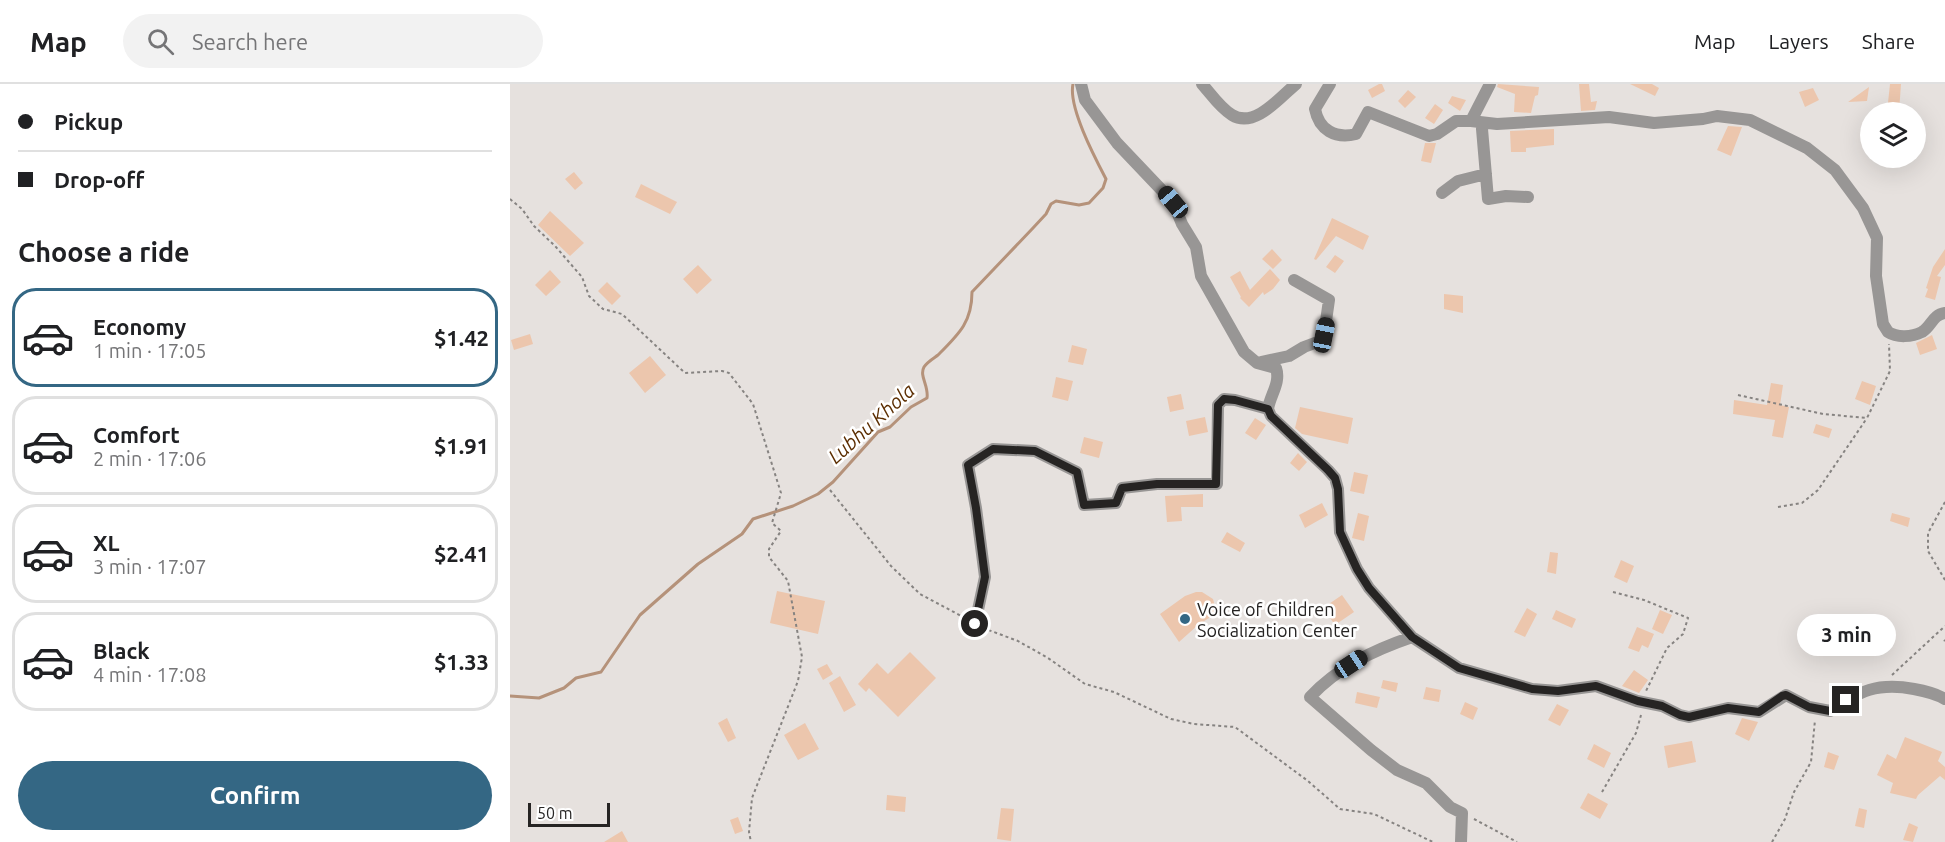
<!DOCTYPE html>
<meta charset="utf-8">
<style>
body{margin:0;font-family:Ubuntu,sans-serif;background:#f2f2f2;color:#202124;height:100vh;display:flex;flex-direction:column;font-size:22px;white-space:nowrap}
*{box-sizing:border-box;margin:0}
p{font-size:20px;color:#757577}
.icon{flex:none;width:33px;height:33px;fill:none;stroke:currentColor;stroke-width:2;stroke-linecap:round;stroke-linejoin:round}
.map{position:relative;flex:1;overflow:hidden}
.sheet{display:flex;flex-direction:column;background:#fff;width:510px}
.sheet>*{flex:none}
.hud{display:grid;align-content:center;height:132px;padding:0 18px;background:#fff}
.controls{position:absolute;left:1350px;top:18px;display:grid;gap:12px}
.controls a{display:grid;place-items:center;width:66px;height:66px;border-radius:50%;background:#fff;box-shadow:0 6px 24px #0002;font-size:30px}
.scale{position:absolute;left:18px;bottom:15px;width:82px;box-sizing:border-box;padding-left:6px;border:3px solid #262423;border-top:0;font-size:16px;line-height:21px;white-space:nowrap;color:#262423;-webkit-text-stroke:4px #fff;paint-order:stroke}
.end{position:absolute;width:27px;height:27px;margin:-14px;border:8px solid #262423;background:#fff;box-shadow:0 0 0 3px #fff}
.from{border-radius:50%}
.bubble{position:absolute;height:42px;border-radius:21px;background:#fff;box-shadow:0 6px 24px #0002;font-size:20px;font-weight:600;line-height:42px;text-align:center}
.car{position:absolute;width:18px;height:36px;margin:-18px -9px;border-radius:8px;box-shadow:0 0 4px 2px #0007;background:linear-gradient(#222 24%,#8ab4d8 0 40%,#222 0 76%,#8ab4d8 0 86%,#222 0)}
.hud b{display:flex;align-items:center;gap:21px;height:57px;font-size:22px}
.hud b+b{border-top:2px solid #e0e0e0}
.hud i{width:15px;height:15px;background:#202124}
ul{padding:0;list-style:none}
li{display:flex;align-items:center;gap:18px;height:99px;margin:0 12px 9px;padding:0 6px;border:3px solid #e0e0e0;border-radius:24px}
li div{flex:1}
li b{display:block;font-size:22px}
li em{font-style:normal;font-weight:600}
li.selected{border-color:#346784}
li>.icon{width:54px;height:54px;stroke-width:1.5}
h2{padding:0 18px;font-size:27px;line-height:72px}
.action{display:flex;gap:12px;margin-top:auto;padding:12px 18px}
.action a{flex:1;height:69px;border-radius:36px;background:#346784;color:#fff;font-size:24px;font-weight:600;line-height:69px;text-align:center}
header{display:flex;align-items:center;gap:36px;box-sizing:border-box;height:84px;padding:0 30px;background:#fff;border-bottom:2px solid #e0e0e0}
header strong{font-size:28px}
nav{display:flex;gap:33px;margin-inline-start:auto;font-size:21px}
.search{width:420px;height:54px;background:#f2f2f2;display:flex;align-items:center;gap:15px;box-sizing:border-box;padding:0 21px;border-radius:33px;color:#757577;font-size:22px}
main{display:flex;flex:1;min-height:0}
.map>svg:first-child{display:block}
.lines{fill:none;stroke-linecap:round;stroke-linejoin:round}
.stream{stroke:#b5927a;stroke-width:3}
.building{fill:#ecc6ad}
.path{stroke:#868381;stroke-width:2;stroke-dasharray:3 3;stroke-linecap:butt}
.minor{stroke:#989695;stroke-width:12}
.route{stroke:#262423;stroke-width:8}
.poi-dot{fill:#346784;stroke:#fff;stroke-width:2}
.labels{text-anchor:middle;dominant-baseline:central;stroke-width:5;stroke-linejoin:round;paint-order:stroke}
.poi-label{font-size:18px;fill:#262423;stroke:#fff;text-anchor:start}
.water-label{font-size:20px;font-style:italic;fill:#5c2e02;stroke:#fff}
</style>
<header>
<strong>Map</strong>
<div class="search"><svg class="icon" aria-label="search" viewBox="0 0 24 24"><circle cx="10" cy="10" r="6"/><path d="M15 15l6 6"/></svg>Search here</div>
<nav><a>Map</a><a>Layers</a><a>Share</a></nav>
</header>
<main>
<section class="sheet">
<div class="hud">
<b><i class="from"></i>Pickup</b>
<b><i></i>Drop-off</b>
</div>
<h2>Choose a ride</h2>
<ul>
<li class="selected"><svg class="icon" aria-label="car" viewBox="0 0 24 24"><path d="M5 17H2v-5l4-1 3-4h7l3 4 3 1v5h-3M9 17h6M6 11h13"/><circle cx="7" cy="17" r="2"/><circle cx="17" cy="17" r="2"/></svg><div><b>Economy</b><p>1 min · 17:05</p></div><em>$1.42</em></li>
<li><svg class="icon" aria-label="car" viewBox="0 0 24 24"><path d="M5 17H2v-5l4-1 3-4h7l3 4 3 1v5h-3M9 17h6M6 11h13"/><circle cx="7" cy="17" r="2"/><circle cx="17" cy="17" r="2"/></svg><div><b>Comfort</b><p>2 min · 17:06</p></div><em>$1.91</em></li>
<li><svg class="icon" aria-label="car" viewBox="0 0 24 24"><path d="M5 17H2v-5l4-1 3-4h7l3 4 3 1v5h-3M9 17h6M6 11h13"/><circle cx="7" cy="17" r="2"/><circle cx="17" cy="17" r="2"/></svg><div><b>XL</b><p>3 min · 17:07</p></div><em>$2.41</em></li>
<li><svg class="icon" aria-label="car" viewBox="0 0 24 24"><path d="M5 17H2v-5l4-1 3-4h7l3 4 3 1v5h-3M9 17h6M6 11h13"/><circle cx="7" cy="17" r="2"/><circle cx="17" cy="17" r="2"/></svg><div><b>Black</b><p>4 min · 17:08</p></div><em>$1.33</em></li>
</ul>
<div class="action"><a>Confirm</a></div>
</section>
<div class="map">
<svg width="1435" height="758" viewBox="0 0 1435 758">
<rect width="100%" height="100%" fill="#e6e1de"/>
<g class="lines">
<path class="stream" d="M0,612L29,614L54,604L66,594L91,588L130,531L188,480L232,450L243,435L283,422L308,410L323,398L368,348L380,343L401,323L417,314C419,302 409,292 414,283C417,278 424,274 428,271C449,250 462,238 462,208L523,144L536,130L541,120L546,117L569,121L579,119L593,104L596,95C585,74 558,23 563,0"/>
</g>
<path class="building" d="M869,0H872L875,7L862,14L858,6Z
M988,0L1029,3L1028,11L1025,12L1021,29L1004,28L1005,10L987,3Z
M1069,0H1079L1081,18L1087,17L1085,26L1071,27Z
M1120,0H1142L1149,4L1145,12Z
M1380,0H1391L1389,28H1377Z
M1359,3L1357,17L1338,18Z
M1303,4L1309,16L1295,23L1289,8Z
M898,6L906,13L895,24L888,17Z
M942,12L956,16L950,27L938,19Z
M925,20L933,26L924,40L915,34Z
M1218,42L1232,43L1221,72L1207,66Z
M1044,45V61L1016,64V68H1001L1000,47Z
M915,59H926L921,79L911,77Z
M64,88L73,99L65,106L55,95Z
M131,100L167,118L160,130L125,113Z
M40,127L74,159L60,172L28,141Z
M822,134L859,152L853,166L826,152L806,176L804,175Z
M762,165L772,176L763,185L752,175Z
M1435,165V181L1427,192L1431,193L1425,216L1415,213L1418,205L1416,204L1423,183Z
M825,171L834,177L825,189L816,183Z
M188,181L202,196L187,210L173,195Z
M760,185L770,196L763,205L754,211L753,208L739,223L730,214L731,213L720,193L730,187L740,206Z
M40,186L51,198L36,212L25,201Z
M97,198L111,212L102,221L88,207Z
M934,210L953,212V229L934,225Z
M20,250L23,260L4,266L1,256Z
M1422,251L1427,265L1410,271L1406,259Z
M562,261L577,265L573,281L558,278Z
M140,272L156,291L135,309L119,289Z
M546,293L563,297L558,317L542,313Z
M1352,297L1366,302L1360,321L1345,315Z
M1261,299L1273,301L1270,321L1279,323L1273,354L1262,352L1265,336L1223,330L1224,316L1257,321Z
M671,310L674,325L660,328L657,313Z
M790,323L843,334L838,360L792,350L785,344Z
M695,333L698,348L679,352L676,337Z
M745,334L756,341L746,356L735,349Z
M1306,340L1322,345L1319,354L1303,349Z
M574,353L593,358L589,374L570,369Z
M788,369L797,378L789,387L780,379Z
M844,388L858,391L854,410L840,407Z
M693,410V423H671L672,437L657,438L655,412Z
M812,419L818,431L795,444L789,431Z
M848,429L859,432L854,457L842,454Z
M1382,429L1400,434L1398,443L1380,437Z
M717,448L735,459L730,468L711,458Z
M1040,468L1048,469L1046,490L1037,488Z
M1111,476L1124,482L1117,499L1104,493Z
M267,507L315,517L308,550L260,539Z
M686,508H692L703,515L707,529L688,541L669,558L650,530L675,512Z
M832,511L844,528L825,541L813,524Z
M1017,524L1027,530L1015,553L1004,548Z
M1046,526L1066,535L1062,544L1042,535Z
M1150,526L1162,531L1153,550L1142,545Z
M1127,543L1144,550L1138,564L1132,561L1129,568L1118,564Z
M400,568L426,594L388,633L359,604L356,608L348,600L367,579L378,590Z
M317,580L323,590L313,596L307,585Z
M1124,586L1138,596L1129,609L1112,602Z
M330,592L346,621L334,628L319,599Z
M873,596L888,599L886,608L871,604Z
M916,603L931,606L929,618L913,615Z
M847,608L870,613L867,624L845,619Z
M955,618L968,624L963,636L950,630Z
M1047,620L1059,626L1050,642L1038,636Z
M217,634L226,654L218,658L208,639Z
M1232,634L1248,638L1239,657L1225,650Z
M295,639L309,665L288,676L274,651Z
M1395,653L1432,668L1428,677L1435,683V696L1430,692L1408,711L1406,715L1380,709L1383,699L1367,691L1377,670L1386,675Z
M1182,657L1186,678L1158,684L1154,662Z
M1084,660L1101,669L1094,684L1077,675Z
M1318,668L1329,672L1324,686L1314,683Z
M1078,709L1098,720L1090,735L1070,724Z
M377,711L396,713L395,728L376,726Z
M491,724L504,725L501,757L487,755Z
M1349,724L1357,726L1354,744L1345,742Z
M228,733L233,747L225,750L220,736Z
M1399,739L1408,743L1403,758L1393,756Z
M112,747L118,758H94Z"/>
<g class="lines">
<path class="path" d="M0,115L12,125L24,142L45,162L72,193L79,212L93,225L112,230L175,289L212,287L219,289L243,320L271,409L262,439L271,447L259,465V473L278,497L292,573L288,597L242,714L239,748L241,758
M1228,311L1313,330L1357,334L1380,287L1379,260
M320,406L381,482L410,510L455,534
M1435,418L1418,449V467L1435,496
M1268,423L1292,419L1308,406L1357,334
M1103,508L1134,516L1178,534L1173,550L1157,564L1136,607
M473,544L508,557L538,574L575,600L604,608L661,635L684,640L725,643L798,697L830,725L864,730L923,758
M1434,556L1435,557
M1382,591L1435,542
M1092,708L1126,649L1131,631
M964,735L1007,758
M1262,758L1275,735L1284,708L1301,678L1305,636"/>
<path class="minor" d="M571,0L575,16L607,59L663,118L672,140L686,163L691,192L734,268L747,279L766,284C771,299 760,311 758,325L761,332L818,386L825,394L828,405L830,448L847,485L859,504L902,553L949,584L1022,605L1048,607L1086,602L1127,617L1152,622L1170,631L1179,633L1218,624L1249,628L1276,611L1299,623L1320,627C1349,607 1368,598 1404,605C1415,607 1425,609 1435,615
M692,0C701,10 710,24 722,31C745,45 770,13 786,0
M820,0L805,25C809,46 825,55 846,50L858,28L919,52L927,50L946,37H961L987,40L1099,33L1144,39L1193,35L1207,32L1240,36L1297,64L1325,86L1353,124L1367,154L1366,192L1373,240L1378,248C1387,254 1402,253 1412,248C1422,242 1422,231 1435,229
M961,37L980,0
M973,40L972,45L978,115L996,112L1018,113
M932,109L948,97L976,90
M751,278L779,272L794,263L810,257L814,251L819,216L784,196
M465,540L475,493L466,424L458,381L483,365L525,367L567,388L574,421L606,419L612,404L647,400H707L708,321L714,315L725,316L758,325
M902,553C864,566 828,583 800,613L861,666L887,686L916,699L940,723L952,729L951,758"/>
</g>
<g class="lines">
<path class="route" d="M465,540L475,493L466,424L458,381L483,365L525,367L567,388L574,421L606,419L612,404L647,400H706L708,321L714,315L725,316L758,325L761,332L818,386L825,394L828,405L830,448L847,485L859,504L902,553L949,584L1022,605L1048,607L1086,602L1128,617L1152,622L1170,631L1179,633L1218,624L1249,628L1272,612L1276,611L1299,623L1320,627L1336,616"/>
</g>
<circle class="poi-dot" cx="675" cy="535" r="6"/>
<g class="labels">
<g class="poi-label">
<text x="687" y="525">Voice of Children<tspan x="687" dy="21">Socialization Center</tspan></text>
</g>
<g class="water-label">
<text transform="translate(361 339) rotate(-42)">Lubhu Khola</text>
</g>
</g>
</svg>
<div class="controls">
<a><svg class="icon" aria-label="layers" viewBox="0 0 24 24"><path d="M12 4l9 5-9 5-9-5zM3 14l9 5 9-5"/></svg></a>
</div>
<div class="scale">50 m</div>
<i class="end from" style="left:465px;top:540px"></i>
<i class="end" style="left:1336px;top:616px"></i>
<div class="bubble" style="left:1287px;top:530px;width:99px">3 min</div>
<i class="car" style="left:663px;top:118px;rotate:320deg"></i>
<i class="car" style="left:814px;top:251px;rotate:11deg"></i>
<i class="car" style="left:841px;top:580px;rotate:57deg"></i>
</div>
</main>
